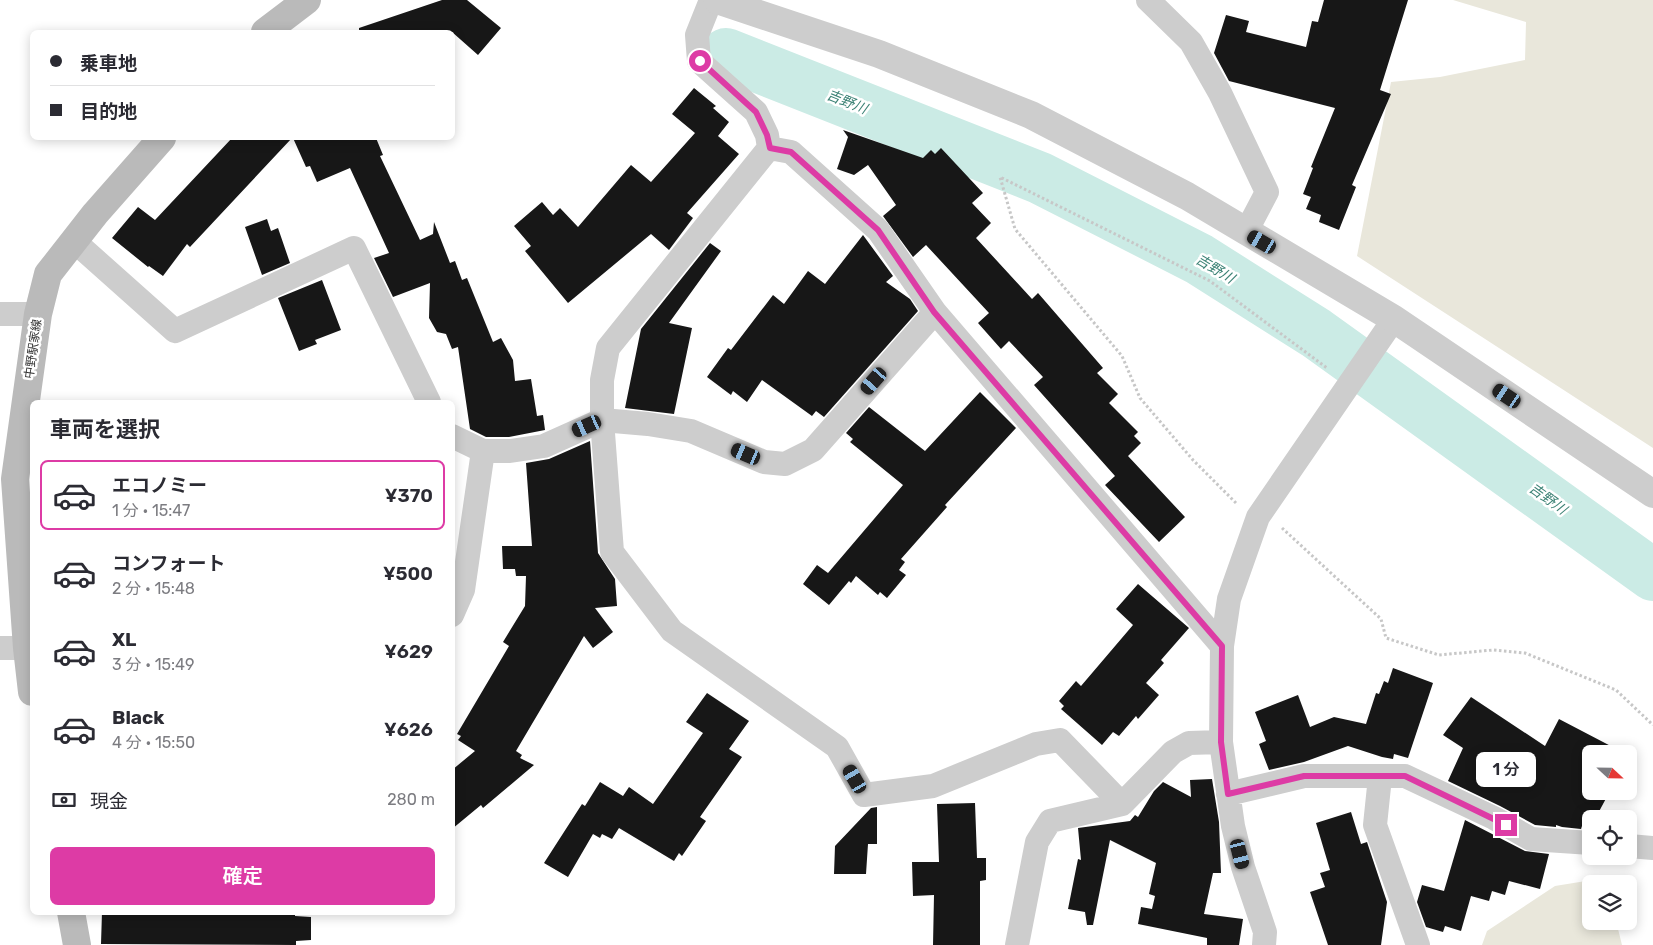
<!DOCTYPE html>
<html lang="ja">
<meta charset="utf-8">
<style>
body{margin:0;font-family:Rubik,"Noto Sans JP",sans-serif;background:#f7f7f7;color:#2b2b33;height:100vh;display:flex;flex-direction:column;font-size:19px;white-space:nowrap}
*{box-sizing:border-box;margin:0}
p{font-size:16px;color:#7c7c81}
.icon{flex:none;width:28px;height:28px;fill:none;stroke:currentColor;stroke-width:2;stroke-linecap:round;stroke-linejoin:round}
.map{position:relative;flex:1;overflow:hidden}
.sheet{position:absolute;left:30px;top:400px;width:425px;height:515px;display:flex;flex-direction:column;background:#fff;border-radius:8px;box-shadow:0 2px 12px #0003}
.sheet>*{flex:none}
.guide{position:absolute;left:30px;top:30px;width:425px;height:110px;border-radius:8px;box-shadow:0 2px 12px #0003;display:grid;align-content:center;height:110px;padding:0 20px;background:#fff}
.needle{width:32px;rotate:112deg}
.buttons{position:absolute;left:1582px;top:745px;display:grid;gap:10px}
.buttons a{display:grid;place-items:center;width:55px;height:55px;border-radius:8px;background:#fff;box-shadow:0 2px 12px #0003;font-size:25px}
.end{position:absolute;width:22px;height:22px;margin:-11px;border:6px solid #dd3ba5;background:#fff;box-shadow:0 0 0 2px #fff}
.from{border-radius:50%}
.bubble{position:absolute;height:35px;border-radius:8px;background:#fff;box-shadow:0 2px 12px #0003;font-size:16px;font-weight:600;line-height:35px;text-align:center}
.car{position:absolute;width:15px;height:30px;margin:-15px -8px;border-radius:6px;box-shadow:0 0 4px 1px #0007;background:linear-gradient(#222 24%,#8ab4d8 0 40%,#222 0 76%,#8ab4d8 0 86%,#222 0)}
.guide b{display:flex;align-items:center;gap:18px;height:48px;font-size:19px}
.guide b+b{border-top:1px solid #e1e1e2}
.guide i{width:12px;height:12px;background:#2b2b33}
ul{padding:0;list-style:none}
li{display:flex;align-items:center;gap:15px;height:70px;margin:0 10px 8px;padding:0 10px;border:2px solid transparent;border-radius:8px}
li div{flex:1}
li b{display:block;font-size:19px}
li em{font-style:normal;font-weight:600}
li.current{border-color:#dd3ba5}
li>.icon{width:45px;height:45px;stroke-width:1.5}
h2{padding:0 20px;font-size:22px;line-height:60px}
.pay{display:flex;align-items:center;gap:12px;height:55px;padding:0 20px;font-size:19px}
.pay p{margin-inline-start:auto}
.button{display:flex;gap:10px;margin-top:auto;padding:10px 20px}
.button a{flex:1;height:58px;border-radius:8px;background:#dd3ba5;color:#fff;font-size:20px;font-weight:600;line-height:58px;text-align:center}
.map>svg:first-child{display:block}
.green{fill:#e9e7db}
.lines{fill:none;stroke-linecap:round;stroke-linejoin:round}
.river{stroke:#cbebe5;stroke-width:52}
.building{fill:#171717}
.path{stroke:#c7c7c7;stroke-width:3;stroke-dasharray:2.5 2.5;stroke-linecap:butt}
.minor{stroke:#cdcdcd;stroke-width:24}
.tertiary{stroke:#cdcdcd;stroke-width:28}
.secondary{stroke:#bababa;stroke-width:28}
.route{stroke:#dd3ba5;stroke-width:6}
.labels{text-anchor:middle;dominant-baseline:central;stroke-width:5;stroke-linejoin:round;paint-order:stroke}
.street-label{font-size:12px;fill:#303030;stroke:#fff}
.water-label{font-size:14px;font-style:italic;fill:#3c8275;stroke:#fff}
</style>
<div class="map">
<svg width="1653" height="945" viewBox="0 0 1653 945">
<rect width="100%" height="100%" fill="#fff"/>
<path class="green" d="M1453,0H1653V448L1357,256L1391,82L1440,77L1525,60L1526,22Z
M1592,880L1595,884H1591V921H1616L1622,945H1482L1487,931L1555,886Z"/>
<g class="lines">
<path class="river" d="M726,54L1040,178L1199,259L1316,333L1653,575"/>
</g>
<path class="building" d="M442,0H467L501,28L478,55L452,32H359V28Z
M1324,0H1408L1380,90L1391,94L1352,185L1356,187L1339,230L1319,222L1321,215L1306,209L1311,197L1303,194L1313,168L1311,167L1335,108L1229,81L1214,53L1226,15L1249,21L1246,32L1306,47L1312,21L1318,22Z
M694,88L716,106L713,108L729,122L718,136L739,154L687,213L693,218L669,250L651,234L568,303L525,251L531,246L514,226L542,202L553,215L560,208L578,227L631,165L651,182L695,133L672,114Z
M843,130L923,158L931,150L935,154L941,148L983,193L972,203L991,223L976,238L1032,299L1038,293L1103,368L1097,373L1118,394L1109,403L1138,432L1134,436L1141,443L1128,456L1185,517L1159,542L1105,485L1115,476L1034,385L1043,377L1009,341L1001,349L978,323L989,313L926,245L913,257L883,216L896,205L868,165L854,175L837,169L848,137Z
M232,138H292L190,247L187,244L163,276L149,266L148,267L112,238L138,207L155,220Z
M293,138H376L383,155L380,156L420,240L433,234L434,222L450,263L455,261L462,280L467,278L493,342L501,338L513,360L515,381L531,379L537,416L543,415L545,430L509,437H486L470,429L458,347L452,349L446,334L437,332L429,318L430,283L393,297L374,258L389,253L350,168L317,182L310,166L306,167Z
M267,219L271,231L278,228L290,263L262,275L245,227Z
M863,235L893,276L886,282L910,299L918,311L824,417L816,411L812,416L762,380L747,402L733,391L731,395L707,377L728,348L731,350L773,295L784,304L808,271L825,284Z
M710,243L721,251L669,323L692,328L674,414L625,408L641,329Z
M322,280L341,330L315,340L317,344L299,351L278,298Z
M980,392L1016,428L945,505L947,507L901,559L905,562L899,570L906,575L887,598L880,592L878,595L856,576L851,583L849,581L829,605L803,584L817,565L828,573L903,485L850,442L853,439L846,433L869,407L925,451Z
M590,441L598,553L615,579L617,606L595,608L613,632L593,648L584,636L516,751L522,755L520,758L534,765L483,808L481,805L452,829V770L475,751L458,740L461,736L457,734L509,646L503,642L525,606L526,576H516L515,569H503L502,546H532L526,463L549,459Z
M1138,584L1189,628L1161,660L1164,663L1146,683L1159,695L1138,719L1136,716L1119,736L1113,732L1102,745L1061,709L1064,706L1059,701L1076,681L1081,686L1133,625L1116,609Z
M1393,668L1433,683L1408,758L1394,754L1393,759L1382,757L1348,746L1304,762L1269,770L1259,744L1266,741L1255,712L1298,695L1310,727L1334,717L1366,724L1376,693L1379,694L1384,681L1388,683Z
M707,693L749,721L729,749L742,757L700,817L706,821L682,856L679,853L674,861L619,828L612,839L602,834L600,838L593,834L568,877L544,863L582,804L585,806L600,782L623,796L629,787L653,804L703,733L686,722Z
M1471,697L1545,746L1559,719L1626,754H1591V791H1610L1595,819H1591L1590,829L1582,826L1581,829L1562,827L1556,825V827L1535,825L1500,806L1448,781L1463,748L1443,735Z
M1212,779L1219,822L1221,873H1213L1204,914L1243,919L1239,945H1207V938L1138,924L1141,907L1152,909L1155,896L1149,894L1156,863L1110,840L1093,925H1087L1085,912L1068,909L1078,859L1081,860L1078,828L1130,821L1135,815L1138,817L1154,791L1163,782L1191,797L1190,780Z
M975,803L977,858H986V880L980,881V945H933L934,895L913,896L912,862H939L937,804Z
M877,807V844H868L866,874H834L835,846L871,808Z
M1351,812L1361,844L1367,842L1387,902L1381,945H1328L1310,892L1325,887L1320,873L1330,870L1316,823Z
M1465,820L1525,851L1549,854L1540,889L1509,881L1505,895L1492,891L1489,901L1471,896L1461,931L1445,926L1443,932L1426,927L1417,902L1422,885L1444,891Z
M102,912H295V916L311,917V940L296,941V945L101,944Z"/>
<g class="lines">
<path class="path" d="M1236,503L1193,460L1140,398L1122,356L1015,229L1000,177L1210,281L1327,368
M1282,528L1381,619L1386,638L1439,655L1493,650L1525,653L1616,690L1653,725"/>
<path class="minor" d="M711,0L697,35L699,61L756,112L767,135L769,148L608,348L602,380V420L612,552L672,631L837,747L864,795L933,786L1036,744L1060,740L1122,804
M1148,0L1191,42L1220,93L1267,192L1246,232
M769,148L791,152L878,230L935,312L1222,646
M74,241L175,331L354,248L429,402
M0,314H38
M452,436L483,451H510L544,446L602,420L648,424L691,431L764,462L785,464L813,450L935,312
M452,615L463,590L483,451
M0,648H27
M1380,777L1375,825L1418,945
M1228,794L1304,776H1405L1494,818L1531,839L1591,843
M1629,846L1653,848
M1017,945L1037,842L1050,821L1122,804L1173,752L1189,743L1221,742
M1264,945L1265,932L1243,867L1233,826L1221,742L1222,646L1229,599L1258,517L1394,319"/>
<path class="tertiary" d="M717,0L879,54L1031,115L1187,196L1394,319L1653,494"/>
<path class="secondary" d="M265,32L307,0
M32,692L27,648L15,479L38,314L48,274L95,214L162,138
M71,912L77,945"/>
</g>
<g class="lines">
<path class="route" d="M700,61L756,112L767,135L770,148L791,152L878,230L934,312L1222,646L1221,742L1228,794L1304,776H1405L1506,825"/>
</g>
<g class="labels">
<g class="street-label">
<text transform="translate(33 349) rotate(-82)">中野駅家線</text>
</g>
<g class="water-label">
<text transform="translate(847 102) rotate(22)">吉野川</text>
<text transform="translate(1215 269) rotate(31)">吉野川</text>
<text transform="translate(1548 499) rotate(36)">吉野川</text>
</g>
</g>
</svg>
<div class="buttons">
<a><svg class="needle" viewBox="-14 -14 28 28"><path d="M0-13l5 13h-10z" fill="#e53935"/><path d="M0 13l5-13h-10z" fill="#7c7c81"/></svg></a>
<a><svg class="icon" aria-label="locate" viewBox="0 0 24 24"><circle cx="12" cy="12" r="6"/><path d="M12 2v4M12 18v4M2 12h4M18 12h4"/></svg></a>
<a><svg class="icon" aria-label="layers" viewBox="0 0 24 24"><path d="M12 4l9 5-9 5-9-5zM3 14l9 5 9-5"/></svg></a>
</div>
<i class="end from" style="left:700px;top:61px"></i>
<i class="end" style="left:1506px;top:825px"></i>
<div class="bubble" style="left:1476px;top:752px;width:60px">1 分</div>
<i class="car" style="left:1262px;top:242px;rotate:300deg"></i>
<i class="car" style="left:874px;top:381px;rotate:221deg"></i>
<i class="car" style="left:1507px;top:396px;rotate:304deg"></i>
<i class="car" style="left:587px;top:426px;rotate:246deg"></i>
<i class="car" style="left:746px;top:454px;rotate:293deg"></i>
<i class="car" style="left:855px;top:779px;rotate:330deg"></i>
<i class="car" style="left:1240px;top:854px;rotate:166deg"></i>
<div class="guide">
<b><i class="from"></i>乗車地</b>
<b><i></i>目的地</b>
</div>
<section class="sheet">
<h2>車両を選択</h2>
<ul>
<li class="current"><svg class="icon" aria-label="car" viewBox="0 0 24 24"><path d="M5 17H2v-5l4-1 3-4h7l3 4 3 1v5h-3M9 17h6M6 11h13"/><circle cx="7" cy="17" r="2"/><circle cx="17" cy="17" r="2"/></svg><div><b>エコノミー</b><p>1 分 · 15:47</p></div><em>¥370</em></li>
<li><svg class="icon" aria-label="car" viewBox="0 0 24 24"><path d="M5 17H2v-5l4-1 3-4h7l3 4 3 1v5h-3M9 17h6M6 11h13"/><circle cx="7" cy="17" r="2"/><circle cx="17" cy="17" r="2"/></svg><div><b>コンフォート</b><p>2 分 · 15:48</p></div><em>¥500</em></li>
<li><svg class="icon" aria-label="car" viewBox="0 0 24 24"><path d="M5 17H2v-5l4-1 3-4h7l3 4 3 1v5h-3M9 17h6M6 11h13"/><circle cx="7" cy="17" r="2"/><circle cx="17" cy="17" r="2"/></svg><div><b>XL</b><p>3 分 · 15:49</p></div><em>¥629</em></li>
<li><svg class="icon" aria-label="car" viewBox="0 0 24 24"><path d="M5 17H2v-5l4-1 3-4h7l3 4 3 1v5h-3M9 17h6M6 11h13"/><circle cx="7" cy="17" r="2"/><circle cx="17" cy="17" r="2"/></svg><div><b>Black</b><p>4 分 · 15:50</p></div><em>¥626</em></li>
</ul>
<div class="pay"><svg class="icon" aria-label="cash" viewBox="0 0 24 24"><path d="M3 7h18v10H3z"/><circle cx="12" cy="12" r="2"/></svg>現金<p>280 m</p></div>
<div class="button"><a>確定</a></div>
</section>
</div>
